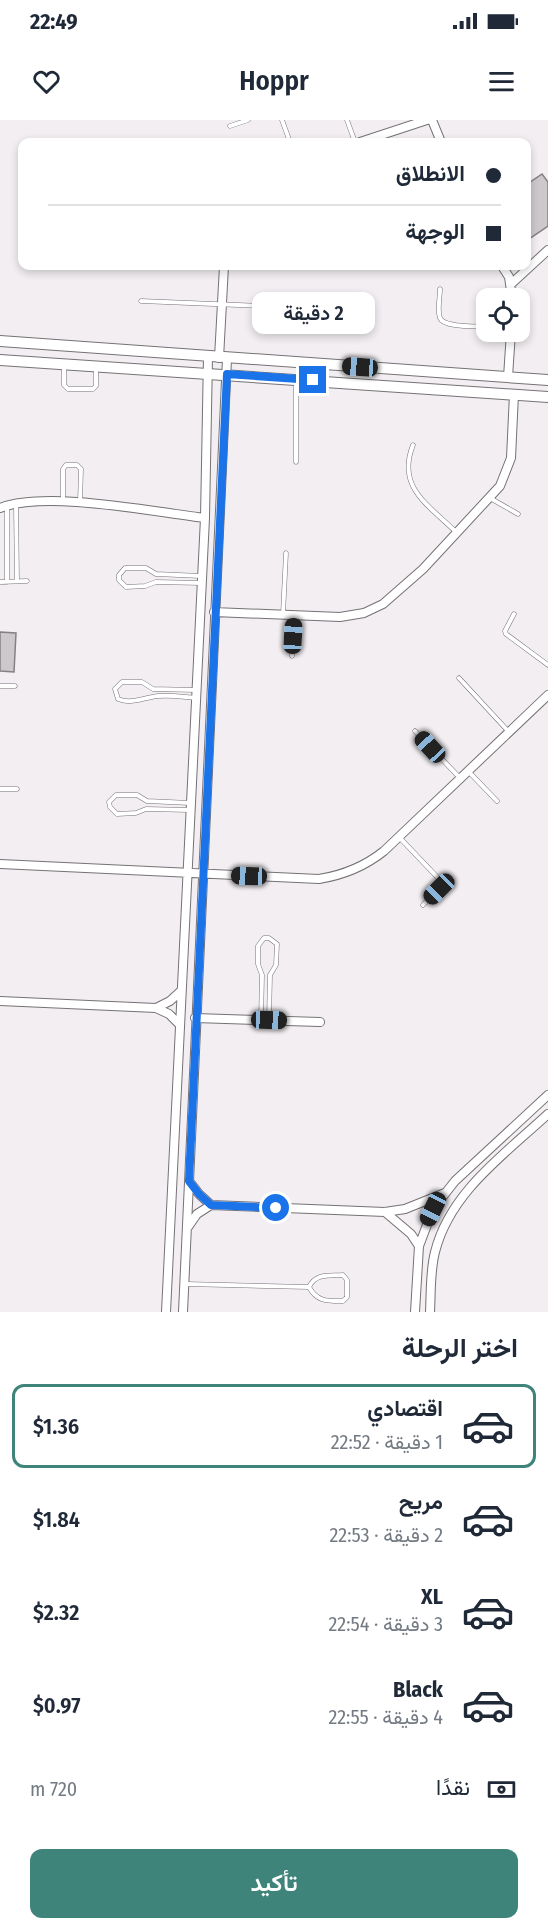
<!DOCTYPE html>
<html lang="ar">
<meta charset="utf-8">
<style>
body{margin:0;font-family:"Fira Sans Condensed",Vazirmatn,sans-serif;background:#f2f2f3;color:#1f2937;direction:rtl;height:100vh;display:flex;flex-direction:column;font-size:22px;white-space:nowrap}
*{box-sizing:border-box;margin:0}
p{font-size:20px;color:#747a83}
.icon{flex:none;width:33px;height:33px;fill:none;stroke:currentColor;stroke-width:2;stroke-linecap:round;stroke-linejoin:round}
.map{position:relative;height:1192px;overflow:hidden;direction:ltr}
.sheet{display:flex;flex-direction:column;background:#fff;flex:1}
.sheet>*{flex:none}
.guide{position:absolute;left:18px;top:18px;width:513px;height:132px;border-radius:12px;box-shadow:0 3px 9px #0003;direction:rtl;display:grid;align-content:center;height:132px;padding:0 30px;background:#fff}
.tools{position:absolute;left:476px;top:168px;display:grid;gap:12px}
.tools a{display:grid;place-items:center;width:54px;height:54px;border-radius:12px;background:#fff;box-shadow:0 3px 9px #0003;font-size:30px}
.end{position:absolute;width:27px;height:27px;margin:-14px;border:8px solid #1a73e8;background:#fff;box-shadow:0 0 0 3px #fff}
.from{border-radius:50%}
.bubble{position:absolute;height:42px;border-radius:12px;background:#fff;box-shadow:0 3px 9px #0003;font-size:20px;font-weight:600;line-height:42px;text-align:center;direction:rtl}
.car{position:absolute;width:18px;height:36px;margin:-18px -9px;border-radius:8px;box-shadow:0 0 4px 2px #0007;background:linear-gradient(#222 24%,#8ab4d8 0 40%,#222 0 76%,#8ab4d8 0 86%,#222 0)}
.guide b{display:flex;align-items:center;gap:21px;height:57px;font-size:22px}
.guide b+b{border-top:2px solid #e0e1e3}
.guide i{width:15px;height:15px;background:#1f2937}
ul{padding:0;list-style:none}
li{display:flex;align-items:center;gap:18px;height:84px;margin:0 12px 9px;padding:0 18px;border:3px solid transparent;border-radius:12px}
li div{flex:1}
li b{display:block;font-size:22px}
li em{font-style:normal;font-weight:600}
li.active{border-color:#3f847a}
li>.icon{width:54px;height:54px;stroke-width:1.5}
h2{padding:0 30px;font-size:27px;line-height:72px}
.pay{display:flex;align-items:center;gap:15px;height:66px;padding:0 30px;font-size:22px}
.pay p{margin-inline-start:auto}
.button{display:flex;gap:12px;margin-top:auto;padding:12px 30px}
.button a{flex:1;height:69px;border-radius:12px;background:#3f847a;color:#fff;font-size:24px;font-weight:600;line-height:69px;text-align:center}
.status{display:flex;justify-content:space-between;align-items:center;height:42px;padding:0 30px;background:#fff;direction:ltr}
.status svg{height:16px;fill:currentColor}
header{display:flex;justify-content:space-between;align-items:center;height:78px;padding:0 30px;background:#fff;font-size:27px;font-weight:600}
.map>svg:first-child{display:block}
.building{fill:#cdc8cc;stroke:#848083;stroke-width:1.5}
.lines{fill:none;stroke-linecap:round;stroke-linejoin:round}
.service-casing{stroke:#757275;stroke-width:5}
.minor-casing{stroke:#757275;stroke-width:10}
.tertiary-casing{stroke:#757275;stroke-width:12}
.service{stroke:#fff;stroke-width:4}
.minor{stroke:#fff;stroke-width:8}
.tertiary{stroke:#fff;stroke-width:10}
.route{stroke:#1a73e8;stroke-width:8}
</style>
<div class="status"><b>22:49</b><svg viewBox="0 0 49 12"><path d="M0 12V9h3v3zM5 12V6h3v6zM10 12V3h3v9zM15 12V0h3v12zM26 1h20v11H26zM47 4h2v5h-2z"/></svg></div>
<header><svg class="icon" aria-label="menu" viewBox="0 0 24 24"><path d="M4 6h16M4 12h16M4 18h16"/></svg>Hoppr<svg class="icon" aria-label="heart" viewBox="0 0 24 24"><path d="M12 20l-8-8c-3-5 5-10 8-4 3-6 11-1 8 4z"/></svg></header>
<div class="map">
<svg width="548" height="1192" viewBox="0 0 548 1192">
<rect width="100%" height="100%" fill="#f2eef2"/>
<path class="building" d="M542,54L548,62V106L526,121V65Z
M0,512L16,513L14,552L0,551Z"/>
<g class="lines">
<g class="service-casing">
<path id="service" d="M282,0L290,22
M347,0L355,22
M230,6L248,0
M440,169C440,177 437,190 440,198C444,208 476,206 486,207
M141,181L308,188
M64,245V265L68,269H93L96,266V249
M413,325C396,368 429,385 457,413
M296,342V263
M490,378L518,394
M63,381V349L66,345H77L81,349L80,382
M16,385L17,461
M0,462L27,461
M7,462V386
M201,463L156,462L145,466L126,467L119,460V455L125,448H146L156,454L201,456
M283,494L286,433
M514,494L505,511L506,514L548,545
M292,536L295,497
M459,558L509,612
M0,566H15
M196,570L153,569L142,562H122L115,569L118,579C130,584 140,579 152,577C165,574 182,577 196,578
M415,611L460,658
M469,652L497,681
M0,669H17
M190,690L146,689L136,693L117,694L110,687L109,682L116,675H137L147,681L190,683
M399,717L440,760L439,769L423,785
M261,900L262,855L258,844V826L264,818H269L277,824L276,845L270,855L269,900
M186,1164L309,1167C317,1182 328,1181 343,1181L347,1177V1160L343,1155C329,1156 316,1153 309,1167"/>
</g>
<g class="minor-casing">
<path id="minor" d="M432,0L441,22
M360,22L427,0
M502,146L509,157L512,178
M511,164L548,130
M219,238L224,146
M508,257L511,212
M0,388C46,370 153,392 205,398
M214,492L340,497L364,493L383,484L423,449L500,366L511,338L514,274
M0,744L319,759C344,755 364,747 384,731L548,575
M0,881L156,888L169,894L179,904
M156,888L170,881L181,871
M195,898L320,902
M189,1061L199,1074L211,1085
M385,1092L411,1114L419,1126
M188,1107L197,1094L211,1085L385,1092L405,1089L445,1073
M166,1192L205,398L208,237
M183,1192L227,239
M415,1192L419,1126L433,1089L455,1061L548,975
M430,1192C431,1173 430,1151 435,1132C450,1072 505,1034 548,994"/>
</g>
<g class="tertiary-casing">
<path id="tertiary" d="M0,221L548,260
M0,240L548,277"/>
</g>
<use href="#service" class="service"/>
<use href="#minor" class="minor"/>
<use href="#tertiary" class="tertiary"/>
</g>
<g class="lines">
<path class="route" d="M276,1088L211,1085L199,1074L189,1061L227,254L313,260"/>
</g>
</svg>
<div class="tools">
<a><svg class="icon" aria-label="locate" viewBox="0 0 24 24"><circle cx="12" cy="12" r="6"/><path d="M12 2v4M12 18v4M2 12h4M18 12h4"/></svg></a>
</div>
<i class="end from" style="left:276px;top:1088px"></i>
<i class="end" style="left:313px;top:260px"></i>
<div class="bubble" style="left:252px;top:172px;width:123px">2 دقيقة</div>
<i class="car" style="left:360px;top:247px;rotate:274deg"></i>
<i class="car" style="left:293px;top:516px;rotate:3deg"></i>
<i class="car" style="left:430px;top:627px;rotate:317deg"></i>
<i class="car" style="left:249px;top:756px;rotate:272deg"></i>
<i class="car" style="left:439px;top:769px;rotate:225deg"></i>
<i class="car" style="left:269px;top:900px;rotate:92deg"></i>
<i class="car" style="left:433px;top:1089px;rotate:206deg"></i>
<div class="guide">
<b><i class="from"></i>الانطلاق</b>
<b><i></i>الوجهة</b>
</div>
</div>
<section class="sheet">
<h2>اختر الرحلة</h2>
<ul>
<li class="active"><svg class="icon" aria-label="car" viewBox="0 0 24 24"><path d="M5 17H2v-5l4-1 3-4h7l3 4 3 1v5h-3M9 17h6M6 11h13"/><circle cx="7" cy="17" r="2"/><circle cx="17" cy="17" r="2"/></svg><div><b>اقتصادي</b><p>1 دقيقة · 22:52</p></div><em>$1.36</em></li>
<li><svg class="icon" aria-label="car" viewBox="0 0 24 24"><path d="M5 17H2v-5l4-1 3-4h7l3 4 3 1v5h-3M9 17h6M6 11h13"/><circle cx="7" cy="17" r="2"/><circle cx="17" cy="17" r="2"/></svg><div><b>مريح</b><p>2 دقيقة · 22:53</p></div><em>$1.84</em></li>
<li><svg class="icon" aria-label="car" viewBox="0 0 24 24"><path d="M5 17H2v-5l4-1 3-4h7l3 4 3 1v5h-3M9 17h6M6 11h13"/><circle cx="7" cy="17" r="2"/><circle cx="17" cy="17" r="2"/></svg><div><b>XL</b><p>3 دقيقة · 22:54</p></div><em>$2.32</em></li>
<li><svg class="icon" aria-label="car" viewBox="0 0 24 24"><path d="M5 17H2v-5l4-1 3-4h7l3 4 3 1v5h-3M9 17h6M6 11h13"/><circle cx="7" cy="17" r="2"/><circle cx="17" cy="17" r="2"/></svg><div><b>Black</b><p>4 دقيقة · 22:55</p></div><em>$0.97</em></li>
</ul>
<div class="pay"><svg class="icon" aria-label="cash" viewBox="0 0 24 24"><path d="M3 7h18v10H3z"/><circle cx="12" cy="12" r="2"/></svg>نقدًا<p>720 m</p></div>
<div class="button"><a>تأكيد</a></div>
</section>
